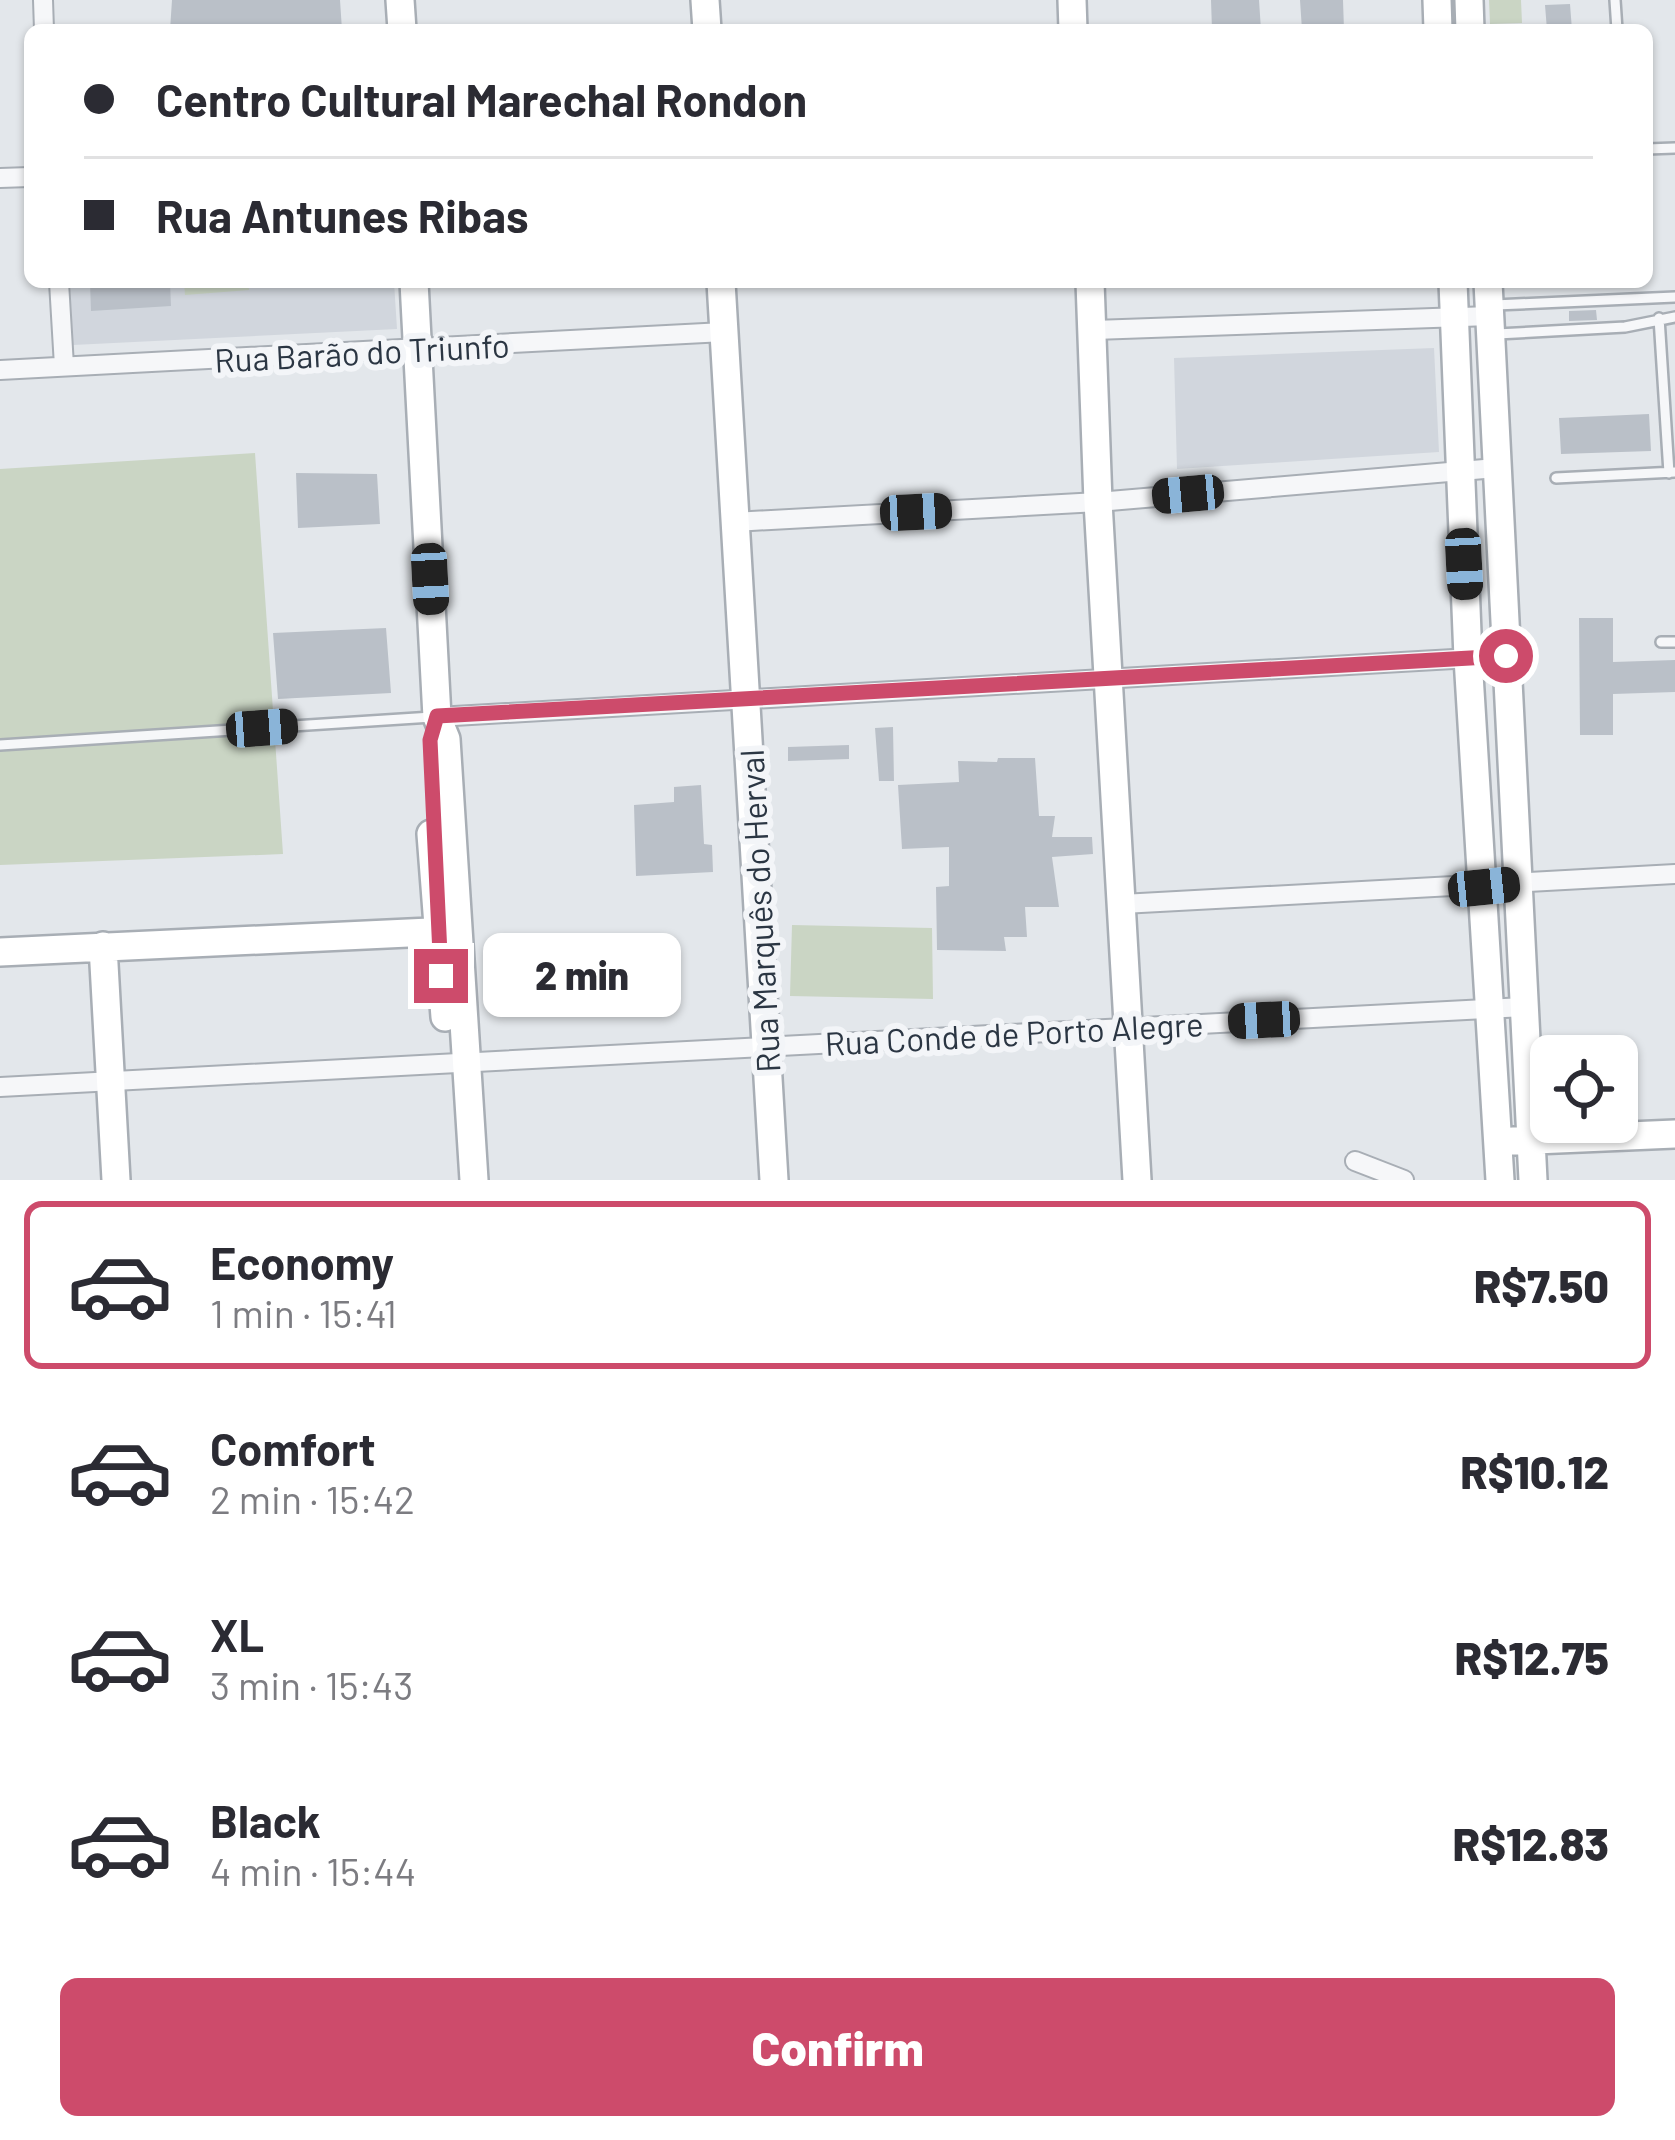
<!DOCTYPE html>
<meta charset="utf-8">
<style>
body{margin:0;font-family:Barlow,sans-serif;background:#f7f7f7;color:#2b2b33;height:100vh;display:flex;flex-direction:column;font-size:45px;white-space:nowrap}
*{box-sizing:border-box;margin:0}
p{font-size:39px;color:#7c7c81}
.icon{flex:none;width:66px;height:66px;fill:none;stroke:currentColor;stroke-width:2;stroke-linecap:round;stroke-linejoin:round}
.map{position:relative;height:1180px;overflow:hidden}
.details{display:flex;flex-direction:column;background:#fff;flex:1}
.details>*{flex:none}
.top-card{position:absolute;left:24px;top:24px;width:1629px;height:264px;border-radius:18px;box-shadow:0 3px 9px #0004;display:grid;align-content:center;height:264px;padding:0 60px;background:#fff}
.controls{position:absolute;left:1530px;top:1035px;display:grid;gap:24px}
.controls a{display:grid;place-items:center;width:108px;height:108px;border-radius:18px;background:#fff;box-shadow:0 3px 9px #0004;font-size:60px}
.end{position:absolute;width:54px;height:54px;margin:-27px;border:15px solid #cd4b6b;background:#fff;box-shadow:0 0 0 6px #fff}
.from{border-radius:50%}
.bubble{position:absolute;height:84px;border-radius:18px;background:#fff;box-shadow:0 3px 9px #0004;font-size:39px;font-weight:800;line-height:84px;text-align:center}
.car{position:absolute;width:36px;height:72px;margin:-36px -18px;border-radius:15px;box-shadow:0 0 9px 3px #0007;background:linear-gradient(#222 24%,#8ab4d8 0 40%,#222 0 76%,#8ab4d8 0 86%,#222 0)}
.top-card b{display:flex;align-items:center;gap:42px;height:114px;font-size:45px}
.top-card b+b{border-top:3px solid #e1e1e2}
.top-card i{width:30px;height:30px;background:#2b2b33}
ul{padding:21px 0 0;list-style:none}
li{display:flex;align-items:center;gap:36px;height:168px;margin:0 24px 18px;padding:0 36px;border:6px solid transparent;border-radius:18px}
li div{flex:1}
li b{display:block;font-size:45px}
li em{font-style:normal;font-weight:800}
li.selected{border-color:#cd4b6b}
li>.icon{width:108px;height:108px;stroke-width:1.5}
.primary-button{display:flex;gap:24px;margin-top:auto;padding:24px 60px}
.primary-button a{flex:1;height:138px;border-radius:18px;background:#cd4b6b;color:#fff;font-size:48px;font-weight:800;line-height:138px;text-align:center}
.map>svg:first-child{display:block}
.built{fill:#d1d6dd}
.green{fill:#cad5c4}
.building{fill:#bac0c8}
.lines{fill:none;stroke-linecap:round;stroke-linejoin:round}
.lane-casing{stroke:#a8aeb5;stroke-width:14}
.street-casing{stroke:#a8aeb5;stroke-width:22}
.secondary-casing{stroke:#a8aeb5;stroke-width:32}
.lane{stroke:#f6f7f9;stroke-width:9}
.street{stroke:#f6f7f9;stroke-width:18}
.secondary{stroke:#fff;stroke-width:27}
.route{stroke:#cd4b6b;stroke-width:15}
.labels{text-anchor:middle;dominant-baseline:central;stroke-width:12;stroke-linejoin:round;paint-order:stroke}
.street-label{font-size:33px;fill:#2b3643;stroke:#f3f5f8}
</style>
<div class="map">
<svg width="1675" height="1180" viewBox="0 0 1675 1180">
<rect width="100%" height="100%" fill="#e3e7eb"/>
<path class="built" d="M70,282H394L397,329L73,345Z
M1434,348L1439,452L1177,469L1174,358Z"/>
<path class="green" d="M1489,0H1521L1522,23L1490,24Z
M184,282H248L249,290L185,295Z
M255,453L283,854L0,865V469Z
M792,925L932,928L933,999L790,996Z"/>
<path class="building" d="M172,0H340L342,30H170Z
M1211,0H1259L1261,30H1212Z
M1300,0H1343L1344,30H1302Z
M1570,4L1572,30H1547L1545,5Z
M90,282H170L171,306L91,311Z
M1596,310L1597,320L1569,321V311Z
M1649,414L1651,451L1561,454L1559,418Z
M296,473L377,474L380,524L298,528Z
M1579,618H1613V662L1675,660V692L1613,694V735H1580Z
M386,628L391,693L278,699L273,633Z
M893,727L894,781H879L875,728Z
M849,745V759L788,761V747Z
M998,758H1035L1039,816H1055L1052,837H1092L1093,854L1052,857L1059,907H1025L1027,937H1004L1006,951L937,950L936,887L949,886V847L902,849L898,785L959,782L958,761L997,762Z
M701,785L704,844L712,845L713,872L636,876L634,805L674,802V787Z"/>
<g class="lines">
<g class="lane-casing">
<path id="lane" d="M1615,0L1617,30
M1647,149L1675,148
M1495,305L1675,297
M1659,318L1669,473
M1497,334L1625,327L1675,317
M1556,478L1675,472
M1661,642H1675
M0,745L432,717"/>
</g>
<g class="street-casing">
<path id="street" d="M43,0L44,30
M0,178L30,177
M59,282L64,366
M1094,330L1490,316
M0,370L724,332
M734,522L1098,502L1496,468
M437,717L1506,656
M1122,904L1675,874
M0,1087L1524,1007
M1355,1161L1404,1180"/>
</g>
<g class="secondary-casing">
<path id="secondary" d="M400,0L402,30
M705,0L707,30
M1072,0L1073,30
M1437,0L1438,30
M1469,0L1470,30
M414,282L437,717L446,739L474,1180
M721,282L774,1180
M1090,282L1098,502L1137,1180
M1453,282L1468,658L1500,1180
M1488,282L1533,1180
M431,834L445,1017
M103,946L116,1180
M0,952L451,931
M1513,1141L1675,1134"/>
</g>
<use href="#lane" class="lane"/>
<use href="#street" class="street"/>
<use href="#secondary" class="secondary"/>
</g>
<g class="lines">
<path class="route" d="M441,976L430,740L437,716L1506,656"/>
</g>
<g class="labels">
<g class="street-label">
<text transform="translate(362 352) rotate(-3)">Rua Barão do Triunfo</text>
<text transform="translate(759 911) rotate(-93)">Rua Marquês do Herval</text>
<text transform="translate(1014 1033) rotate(-3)">Rua Conde de Porto Alegre</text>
</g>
</g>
</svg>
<div class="controls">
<a><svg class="icon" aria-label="locate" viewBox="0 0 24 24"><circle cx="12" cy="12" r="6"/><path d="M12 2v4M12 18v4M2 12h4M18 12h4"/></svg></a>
</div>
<i class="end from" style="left:1506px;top:656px"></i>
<i class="end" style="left:441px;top:976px"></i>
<div class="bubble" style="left:483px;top:933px;width:198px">2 min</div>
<i class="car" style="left:1188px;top:494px;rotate:265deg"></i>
<i class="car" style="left:916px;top:512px;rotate:87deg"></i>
<i class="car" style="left:1464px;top:564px;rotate:177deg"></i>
<i class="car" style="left:430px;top:579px;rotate:177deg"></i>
<i class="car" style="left:262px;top:728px;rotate:86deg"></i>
<i class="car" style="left:1484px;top:887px;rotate:84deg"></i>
<i class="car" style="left:1264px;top:1020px;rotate:267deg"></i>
<div class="top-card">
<b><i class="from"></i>Centro Cultural Marechal Rondon</b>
<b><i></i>Rua Antunes Ribas</b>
</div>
</div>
<section class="details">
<ul>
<li class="selected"><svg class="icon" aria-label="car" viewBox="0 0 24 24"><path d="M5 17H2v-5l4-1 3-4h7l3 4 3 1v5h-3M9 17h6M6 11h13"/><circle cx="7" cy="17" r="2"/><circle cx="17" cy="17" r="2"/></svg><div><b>Economy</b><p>1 min · 15:41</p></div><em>R$7.50</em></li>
<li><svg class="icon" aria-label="car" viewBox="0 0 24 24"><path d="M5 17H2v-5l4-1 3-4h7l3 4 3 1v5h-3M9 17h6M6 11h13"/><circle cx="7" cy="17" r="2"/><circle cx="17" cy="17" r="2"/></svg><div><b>Comfort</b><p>2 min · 15:42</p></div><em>R$10.12</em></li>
<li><svg class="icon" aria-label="car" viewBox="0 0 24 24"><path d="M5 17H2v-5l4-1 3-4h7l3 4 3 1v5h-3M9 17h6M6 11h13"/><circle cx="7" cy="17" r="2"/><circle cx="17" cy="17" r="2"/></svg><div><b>XL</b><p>3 min · 15:43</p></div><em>R$12.75</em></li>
<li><svg class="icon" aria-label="car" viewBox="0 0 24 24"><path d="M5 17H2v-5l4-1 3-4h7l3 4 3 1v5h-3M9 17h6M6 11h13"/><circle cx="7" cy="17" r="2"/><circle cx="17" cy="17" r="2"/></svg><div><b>Black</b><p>4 min · 15:44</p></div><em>R$12.83</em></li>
</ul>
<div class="primary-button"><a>Confirm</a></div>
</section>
